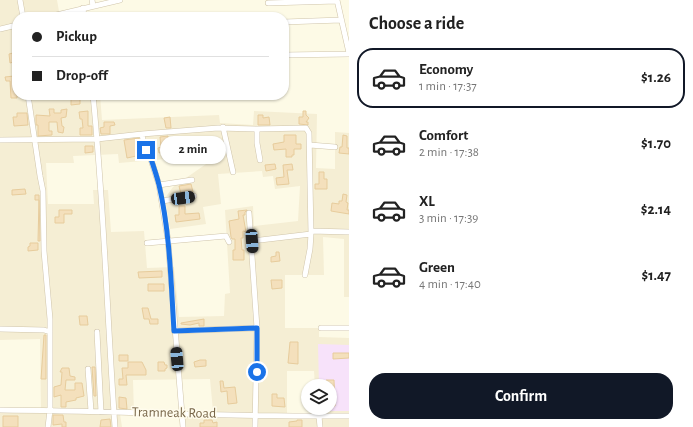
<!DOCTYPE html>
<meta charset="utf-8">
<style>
body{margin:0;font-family:"Alegreya Sans",sans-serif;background:#f6f6f6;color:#222;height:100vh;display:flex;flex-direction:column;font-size:15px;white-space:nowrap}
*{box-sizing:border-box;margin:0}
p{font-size:13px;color:#767676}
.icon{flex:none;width:22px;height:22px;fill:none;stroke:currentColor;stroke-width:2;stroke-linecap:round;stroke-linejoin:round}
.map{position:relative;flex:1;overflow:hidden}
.drawer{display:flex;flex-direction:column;background:#fff;width:344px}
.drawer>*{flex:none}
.top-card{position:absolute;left:12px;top:12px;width:277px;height:88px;border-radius:16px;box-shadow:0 1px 3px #0004;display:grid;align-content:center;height:88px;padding:0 20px;background:#fff}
.fabs{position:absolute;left:301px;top:379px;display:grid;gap:8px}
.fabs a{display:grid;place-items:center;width:36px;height:36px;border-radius:50%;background:#fff;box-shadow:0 1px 3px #0004;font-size:20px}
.end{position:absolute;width:18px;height:18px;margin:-9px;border:5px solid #1a73e8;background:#fff;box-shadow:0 0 0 2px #fff}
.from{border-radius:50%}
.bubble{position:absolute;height:28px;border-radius:14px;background:#fff;box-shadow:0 1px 3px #0004;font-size:13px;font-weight:600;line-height:28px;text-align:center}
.car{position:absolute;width:12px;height:24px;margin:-12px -6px;border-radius:5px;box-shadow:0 0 3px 1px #0007;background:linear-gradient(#222 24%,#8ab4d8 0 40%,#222 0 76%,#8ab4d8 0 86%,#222 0)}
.top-card b{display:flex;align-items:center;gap:14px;height:38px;font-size:15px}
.top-card b+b{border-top:1px solid #e0e0e0}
.top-card i{width:10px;height:10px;background:#222}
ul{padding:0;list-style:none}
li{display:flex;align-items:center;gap:12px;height:60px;margin:0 8px 6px;padding:0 12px;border:2px solid transparent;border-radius:16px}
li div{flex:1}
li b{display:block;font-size:15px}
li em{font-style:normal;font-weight:600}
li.current{border-color:#111827}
li>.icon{width:36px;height:36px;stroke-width:1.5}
h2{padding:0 20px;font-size:18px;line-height:48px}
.button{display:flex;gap:8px;margin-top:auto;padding:8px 20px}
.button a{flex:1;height:46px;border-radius:16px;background:#111827;color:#fff;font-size:16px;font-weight:600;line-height:46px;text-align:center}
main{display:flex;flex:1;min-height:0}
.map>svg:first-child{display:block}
.residential{fill:#f5eed4;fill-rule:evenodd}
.education{fill:#f7e2fa}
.building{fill:#f4e0bc;stroke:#e7cc9c}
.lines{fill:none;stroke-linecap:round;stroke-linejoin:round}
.minor-casing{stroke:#d0c5ab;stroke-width:6}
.minor{stroke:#fff;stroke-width:5}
.route{stroke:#1a73e8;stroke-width:5}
.labels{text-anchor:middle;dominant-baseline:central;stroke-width:3;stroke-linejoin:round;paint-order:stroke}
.street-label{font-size:14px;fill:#786649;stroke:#fffced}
</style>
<main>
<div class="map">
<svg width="349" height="427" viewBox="0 0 349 427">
<rect width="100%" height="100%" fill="#fdfae6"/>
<path class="residential" d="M0,0H57L60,17H17V95H100L102,120L219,115L220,123L253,125L254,111L317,114L316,168L335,169V132L349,133V297H344V239L323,237L324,275H285V328H319V337L349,338V427H184L182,411H213L210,379L133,380L134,415L120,414L122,427H0V412H41L40,339L0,340ZM207,144L209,162L173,187L165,198L170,229L206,224L203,207L221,204L218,174L262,171L263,177L273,176L275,189L300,186L298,221L254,226L253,206L225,210L230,293L225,294L224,316L179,317L174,267L147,268L144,231L111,232L108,190H93L94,204H48L46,163H74L73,156L118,154L119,163L177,158L176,147ZM287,371H314L315,386H330V408H315L316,415L287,416Z"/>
<path class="education" d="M318,344L349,345V411H319V408H330V386H319Z"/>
<path class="building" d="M17,52V61L10,63L9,54Z
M14,76L15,86H17V98H11L10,81H6L5,77Z
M71,97H80V104L71,105Z
M49,109H54V113H61V110L67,109L66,117L61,118L62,126L64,127L63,133L58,132L57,122H49V131H52V135L38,136V125H36V115L50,116Z
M88,111V126H92V135H80V128H83L82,119H80L79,112Z
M303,111H306V115L309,118L306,122H308V125L299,124V117H303Z
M17,113H27L28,125L14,126L13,117H17Z
M258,115H263V118L269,117L270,125H258Z
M170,117L171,128H166L164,118Z
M104,122H114L115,125L110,126V134H101L100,128L104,127Z
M284,135H296V144H301V149H294V155H292V157H286V149L274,150L273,144L284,142Z
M343,135L347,136V148H349V154L339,153L340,147H342Z
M168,136V138L173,137V140L168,142V145H167V152L159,153L158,148L161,147L160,137Z
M139,138L141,155L127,158L124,140Z
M85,146H93V152L85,153Z
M275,164L276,169L266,171L265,165Z
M292,164L293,170H287L289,184L277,185L276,178L284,177L283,165Z
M319,172H324V179H327V189H315V184H319Z
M191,184L193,192L181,194L179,186Z
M25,189L26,194L12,195V190Z
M343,194L347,195L346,202L348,203L347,210H349V214L331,211L332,203L339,204V201H342Z
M35,195H39L40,241H38L39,200H35Z
M179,206H185V214L199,213L200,219L176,222L175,215H179Z
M59,210H72V214H64V223H55V217H59Z
M247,210L245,212V215H243L246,232L243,231V238H241L242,250H244V260H233V250H235V239H232L231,237L229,221L239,219L238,211Z
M30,243H38V250L28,251V247L30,246Z
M276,252H279L280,261L271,262V257L276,256Z
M162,271V277L139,278L138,272Z
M271,280H282V288L272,289Z
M148,284H164V291H148Z
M142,308H148L151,319H158V324H150L149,319H144Z
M79,316H87L88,325H80Z
M204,319V326H199V323L190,325L181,324V323Z
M44,335H46V379H41Z
M290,342H298V364L288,363Z
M333,353H349V358L333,359Z
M119,355H128V361H119Z
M200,360H206V366L195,367L194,362Z
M128,362H142L146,370V375H126L127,385H119V379H123L122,368H128Z
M158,362H164L165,365H167V368L165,369V371H158Z
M92,367H95L96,396H94Z
M62,368H69L70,376L75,377V380H66L65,390H75V383H82L84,396L76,398V400L66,402V407H61V395L54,397V387L61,385L62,372H60Z
M326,380H334L335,406H330V386H326Z
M220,381H223L224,388L235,387L237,403L228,404L227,391L221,392Z
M272,394H277V398H284L285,407L272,406Z
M119,397L126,398L127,409L119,408Z
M53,415H63L64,422H66V427H62V424L53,425Z
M3,416H18V427H3Z
M110,419L111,427H100L101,420Z
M204,420H212L213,423L217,422V427H200V423H204Z
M297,420H302V427H289V422L297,421Z"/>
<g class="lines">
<g class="minor-casing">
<path id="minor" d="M20,0L23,17
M92,0L93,6
M337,0L349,53
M268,3L337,1
M83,8L84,17
M48,17L120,0
M284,22L341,20
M0,29L17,25
M284,55L349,54
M28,95L40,176L43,191L44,251L50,319V410L48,427
M93,95C104,205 107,316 115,427
M223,127L233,172
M257,129V143L260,160
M142,134L145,150H148L159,185L168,240L183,427
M0,140L97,139L142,134L218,128L257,129L306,128L309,133L311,234L310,249L305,275
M310,145L335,147
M159,185L192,180
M162,201L194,196
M249,213L257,328L255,427
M311,231L349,232
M252,241L311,234
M147,243L226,236L229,242
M321,328H349
M0,329L44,330L50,332
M174,331L257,328
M97,332L101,412
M88,369L91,411
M0,410C116,411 233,417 349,416
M319,416L320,427"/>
</g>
<use href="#minor" class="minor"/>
</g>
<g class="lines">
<path class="route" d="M146,150H148C152,162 156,173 159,185C170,232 171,283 174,331L257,328V372"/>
</g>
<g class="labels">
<g class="street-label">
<text transform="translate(174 413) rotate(1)">Tramneak Road</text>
</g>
</g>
</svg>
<div class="fabs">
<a><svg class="icon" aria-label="layers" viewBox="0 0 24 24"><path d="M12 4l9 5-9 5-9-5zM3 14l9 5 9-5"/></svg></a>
</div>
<i class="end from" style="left:257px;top:372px"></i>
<i class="end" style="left:146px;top:150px"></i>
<div class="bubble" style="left:160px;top:136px;width:66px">2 min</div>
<i class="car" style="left:183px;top:198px;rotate:82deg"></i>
<i class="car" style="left:252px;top:241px;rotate:176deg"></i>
<i class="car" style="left:177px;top:359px;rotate:355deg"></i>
<div class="top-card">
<b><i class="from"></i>Pickup</b>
<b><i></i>Drop-off</b>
</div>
</div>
<section class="drawer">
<h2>Choose a ride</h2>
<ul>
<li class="current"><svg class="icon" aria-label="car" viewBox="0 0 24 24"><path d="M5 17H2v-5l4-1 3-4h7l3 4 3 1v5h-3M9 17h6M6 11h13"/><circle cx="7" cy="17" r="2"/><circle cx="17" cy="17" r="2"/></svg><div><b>Economy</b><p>1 min · 17:37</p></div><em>$1.26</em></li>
<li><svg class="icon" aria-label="car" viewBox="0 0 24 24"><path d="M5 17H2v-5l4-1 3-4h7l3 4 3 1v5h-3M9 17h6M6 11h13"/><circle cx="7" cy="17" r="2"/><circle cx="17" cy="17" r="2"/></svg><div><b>Comfort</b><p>2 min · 17:38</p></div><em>$1.70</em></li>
<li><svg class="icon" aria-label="car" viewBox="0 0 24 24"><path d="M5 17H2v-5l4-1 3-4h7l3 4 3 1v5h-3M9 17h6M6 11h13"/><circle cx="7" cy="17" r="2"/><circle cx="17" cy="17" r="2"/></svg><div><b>XL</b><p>3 min · 17:39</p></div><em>$2.14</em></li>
<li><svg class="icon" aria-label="car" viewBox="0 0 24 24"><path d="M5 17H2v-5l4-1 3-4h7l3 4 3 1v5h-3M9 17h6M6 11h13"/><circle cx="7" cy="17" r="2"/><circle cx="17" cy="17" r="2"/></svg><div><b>Green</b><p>4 min · 17:40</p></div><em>$1.47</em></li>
</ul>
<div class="button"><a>Confirm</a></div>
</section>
</main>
